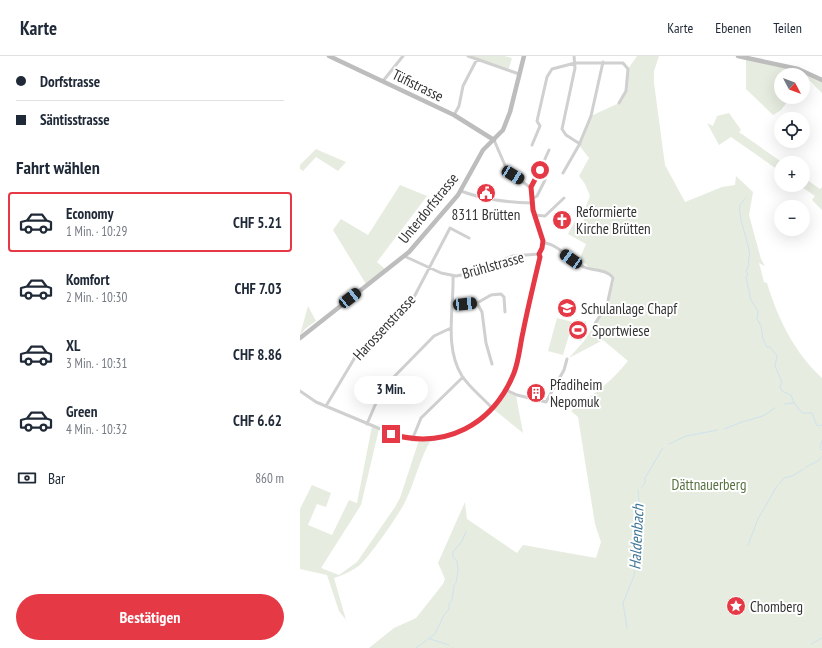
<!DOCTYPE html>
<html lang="de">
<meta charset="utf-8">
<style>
body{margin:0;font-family:"PT Sans Narrow",sans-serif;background:#f2f2f3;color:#1f2937;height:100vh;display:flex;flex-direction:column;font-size:15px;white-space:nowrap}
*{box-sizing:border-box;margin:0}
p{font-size:13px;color:#747a83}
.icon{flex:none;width:22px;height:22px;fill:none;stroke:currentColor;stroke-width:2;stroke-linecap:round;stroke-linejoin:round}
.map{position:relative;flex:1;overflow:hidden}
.panel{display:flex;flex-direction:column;background:#fff;width:300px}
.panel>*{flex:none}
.hud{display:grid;align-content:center;height:88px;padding:0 16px;background:#fff}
.needle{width:26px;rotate:131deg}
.fabs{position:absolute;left:474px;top:12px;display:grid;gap:8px}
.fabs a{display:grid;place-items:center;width:36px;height:36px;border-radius:50%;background:#fff;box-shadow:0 4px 16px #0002;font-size:20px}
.end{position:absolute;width:18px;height:18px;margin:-9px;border:5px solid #e63946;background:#fff;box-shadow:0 0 0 2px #fff}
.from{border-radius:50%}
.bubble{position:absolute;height:28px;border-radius:14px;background:#fff;box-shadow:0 4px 16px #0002;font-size:13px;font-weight:800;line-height:28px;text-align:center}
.car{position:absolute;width:12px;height:24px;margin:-12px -6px;border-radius:5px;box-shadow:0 0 3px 1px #0007;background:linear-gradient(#222 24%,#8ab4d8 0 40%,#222 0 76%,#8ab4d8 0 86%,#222 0)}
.hud b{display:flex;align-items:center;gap:14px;height:38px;font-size:15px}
.hud b+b{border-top:1px solid #e0e1e3}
.hud i{width:10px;height:10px;background:#1f2937}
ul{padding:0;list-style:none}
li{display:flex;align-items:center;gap:12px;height:60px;margin:0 8px 6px;padding:0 8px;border:2px solid transparent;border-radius:4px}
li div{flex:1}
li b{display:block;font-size:15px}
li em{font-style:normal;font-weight:800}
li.selected{border-color:#e63946}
li>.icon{width:36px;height:36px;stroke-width:1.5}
h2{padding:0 16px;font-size:18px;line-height:48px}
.pay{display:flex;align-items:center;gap:10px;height:44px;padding:0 16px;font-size:15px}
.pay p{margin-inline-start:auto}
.button{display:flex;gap:8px;margin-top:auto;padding:8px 16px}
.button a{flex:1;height:46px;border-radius:24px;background:#e63946;color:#fff;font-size:16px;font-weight:800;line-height:46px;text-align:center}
header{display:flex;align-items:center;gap:24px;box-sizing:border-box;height:56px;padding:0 20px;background:#fff;border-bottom:1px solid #e0e1e3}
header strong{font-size:19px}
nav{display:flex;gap:22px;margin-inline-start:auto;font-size:14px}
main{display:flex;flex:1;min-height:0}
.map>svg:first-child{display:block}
.green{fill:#e6ecdf}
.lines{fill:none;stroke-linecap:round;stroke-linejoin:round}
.stream{stroke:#cfe2ee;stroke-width:1}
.street{stroke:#d0d0d0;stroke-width:3}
.secondary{stroke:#bdbdbd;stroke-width:4.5}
.route{stroke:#e63946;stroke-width:5}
.labels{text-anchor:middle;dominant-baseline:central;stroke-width:4;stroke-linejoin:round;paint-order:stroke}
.street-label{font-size:15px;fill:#333;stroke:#fff}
.poi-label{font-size:15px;fill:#333;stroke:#fff;text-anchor:start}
.park-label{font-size:15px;fill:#56703f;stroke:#fff}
.water-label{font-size:16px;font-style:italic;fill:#3f7597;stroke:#fff}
</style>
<header>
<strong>Karte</strong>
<nav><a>Karte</a><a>Ebenen</a><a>Teilen</a></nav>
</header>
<main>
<section class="panel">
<div class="hud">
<b><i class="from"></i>Dorfstrasse</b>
<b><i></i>Säntisstrasse</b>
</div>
<h2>Fahrt wählen</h2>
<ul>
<li class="selected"><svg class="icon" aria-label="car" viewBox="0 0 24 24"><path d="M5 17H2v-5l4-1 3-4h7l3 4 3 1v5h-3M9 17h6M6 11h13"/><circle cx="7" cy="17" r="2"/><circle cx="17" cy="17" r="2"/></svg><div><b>Economy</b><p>1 Min. · 10:29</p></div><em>CHF 5.21</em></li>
<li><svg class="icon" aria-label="car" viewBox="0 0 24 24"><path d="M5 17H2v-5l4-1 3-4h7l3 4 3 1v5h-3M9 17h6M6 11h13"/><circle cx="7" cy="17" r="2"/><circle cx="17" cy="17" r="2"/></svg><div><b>Komfort</b><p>2 Min. · 10:30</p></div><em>CHF 7.03</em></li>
<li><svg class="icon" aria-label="car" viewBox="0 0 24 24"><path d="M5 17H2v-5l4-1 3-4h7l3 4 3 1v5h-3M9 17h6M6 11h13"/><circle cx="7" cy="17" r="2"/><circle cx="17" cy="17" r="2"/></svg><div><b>XL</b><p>3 Min. · 10:31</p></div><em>CHF 8.86</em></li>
<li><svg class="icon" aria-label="car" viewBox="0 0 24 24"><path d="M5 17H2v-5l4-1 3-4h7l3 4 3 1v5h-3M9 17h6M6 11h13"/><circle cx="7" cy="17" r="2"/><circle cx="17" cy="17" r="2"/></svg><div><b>Green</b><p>4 Min. · 10:32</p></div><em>CHF 6.62</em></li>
</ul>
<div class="pay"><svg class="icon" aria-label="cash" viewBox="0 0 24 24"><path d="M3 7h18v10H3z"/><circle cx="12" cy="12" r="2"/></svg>Bar<p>860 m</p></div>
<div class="button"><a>Bestätigen</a></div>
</section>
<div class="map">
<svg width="522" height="592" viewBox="0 0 522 592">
<rect width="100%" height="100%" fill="#fff"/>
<path class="green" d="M168,0H204L212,2L208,15Z
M337,0H359L354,15V27L365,109L385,146L422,131L435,129L436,120L453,136L449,159L461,203L465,210L459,207L464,226L467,227C478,263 494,296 522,322V592H69L94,572L116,562L143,528L145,523L138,507L165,446L167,463L217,497L223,489L296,502L301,486L295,468L278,361L271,355C292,340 312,325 328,305L303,284L269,302L284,285L304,255L314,226L311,219L289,212L280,202L286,188L268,178L275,165L292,173L284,167L283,158L290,140L285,128L279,120L289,102L279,89L291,60L319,47L326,35L328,13Z
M446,2L498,13L522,24V37L504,19H481V41H491L481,54L473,59L446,33Z
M429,57L441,74L439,76L483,107H481V116L431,81L419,89L407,67L413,70L417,60Z
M16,93L18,94L46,106L38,115L16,101L3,115L0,113V109Z
M503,121L520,133L522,131V154L512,144L515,140L499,129H503Z
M100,129L127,140L77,206L85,213L66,228L33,174L41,163L68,179Z
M8,250L16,265L6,272L0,279Z
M257,262L273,266L263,299L248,295Z
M276,263L286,266L281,285L271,282Z
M206,334L216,339L223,377L192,352Z
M72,370L79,373L61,449L21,512L39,519L57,506L95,451L100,442L119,384H131C119,404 115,426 105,446C98,460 72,497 61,508C54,514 42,520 34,522L46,564L39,555L27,519L0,513V453L12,429L31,437L26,451L17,448L8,469L32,479L49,444L57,447Z"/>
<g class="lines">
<path class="stream" d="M446,142C444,144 441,147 440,149C437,157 448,186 449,194C451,200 447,203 449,209L446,215L448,218L446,221L451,244L458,255L457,263L461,270L463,283L467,291H470L477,300L475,310L482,326L480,331L482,335L491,339L494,347L502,357H512L517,370L522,369
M484,348L494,347
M424,373L442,366L463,360L475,352
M522,384L520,392L522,394
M369,388L386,380L418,374
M506,411L518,405L521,401
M479,428L484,422L492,420L504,413
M342,431L345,427V422L363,392
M448,489L458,463L477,430
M327,572L323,547L334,520L339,486V478L336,471L340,457L338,434
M130,583L149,589
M511,588L522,582
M116,592L135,578L144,559L149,553V548L152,544L154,529L156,527L158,515L157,505L153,501V496L162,485L166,476
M152,592H153"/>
<path class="street" d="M168,0L219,18
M274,0L275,12L262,73L266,79L280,88
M83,25L103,0
M154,59L159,50L163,30L177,3
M232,89L240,70L237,65L247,21L252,13L275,7H323L328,13L326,35L319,47
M263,117L279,89L291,60L303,6
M231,131L240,114L249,94
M161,135C184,144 207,146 232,147
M232,143L237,140L245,124
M234,159L245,160L264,142
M243,187C258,187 271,206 284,211C293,215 307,213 313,222L307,249L294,269
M104,200L141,217L156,220L167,218L213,200L239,198
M153,220C154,253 144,291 162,320C170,332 182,341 192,352
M177,247L182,256L186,287L192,308
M152,248L177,247L191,239L201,238L204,241L205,256
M206,334L217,339L246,346L264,314L267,303
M0,335L16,346L102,382L131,384L148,380L165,373L183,360L195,349L206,334L215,315L239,201V198L242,193L243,185L234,159L231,132L207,114L194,84
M26,350L57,298L113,243L150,172L169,182
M67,368L82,333L134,280L151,272
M112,384L121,362L163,321"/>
<path class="secondary" d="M29,0L154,59L194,84
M438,0L498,13L522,24
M0,282L109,196L158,139L183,94L203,74L210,56L224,0"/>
</g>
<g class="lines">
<path class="route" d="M91,378C145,394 193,369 214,317C219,304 220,289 223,276C228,251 234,226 240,201L239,198L242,192L243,185L233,154L231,131L240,114"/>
</g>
<defs>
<g id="civic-disc" transform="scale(1)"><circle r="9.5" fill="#e63946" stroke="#fff"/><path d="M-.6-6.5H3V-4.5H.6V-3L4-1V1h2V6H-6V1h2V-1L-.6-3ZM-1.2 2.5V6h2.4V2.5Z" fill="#fff"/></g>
<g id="church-disc" transform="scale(1)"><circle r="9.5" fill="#e63946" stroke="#fff"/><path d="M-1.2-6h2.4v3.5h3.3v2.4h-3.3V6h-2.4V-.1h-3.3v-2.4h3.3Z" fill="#fff"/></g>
<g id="school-disc" transform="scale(1)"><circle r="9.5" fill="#e63946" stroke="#fff"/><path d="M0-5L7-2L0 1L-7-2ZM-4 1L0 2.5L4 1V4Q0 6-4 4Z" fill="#fff"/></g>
<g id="stadium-disc" transform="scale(1)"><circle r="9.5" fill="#e63946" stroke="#fff"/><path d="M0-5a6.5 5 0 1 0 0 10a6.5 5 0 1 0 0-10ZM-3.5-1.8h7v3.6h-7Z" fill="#fff"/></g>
<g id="building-disc" transform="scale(1)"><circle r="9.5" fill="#e63946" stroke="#fff"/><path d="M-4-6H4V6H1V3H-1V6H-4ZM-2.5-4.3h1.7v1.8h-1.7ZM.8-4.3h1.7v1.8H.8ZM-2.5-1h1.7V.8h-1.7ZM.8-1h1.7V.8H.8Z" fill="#fff"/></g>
<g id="sight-disc" transform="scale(1)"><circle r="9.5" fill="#e63946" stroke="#fff"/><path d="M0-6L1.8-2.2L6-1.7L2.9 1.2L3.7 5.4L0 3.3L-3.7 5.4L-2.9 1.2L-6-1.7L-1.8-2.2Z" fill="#fff"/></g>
</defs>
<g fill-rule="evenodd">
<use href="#civic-disc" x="186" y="137"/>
<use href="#church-disc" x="262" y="164"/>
<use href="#school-disc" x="267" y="252"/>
<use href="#stadium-disc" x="278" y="274"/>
<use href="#building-disc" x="236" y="337"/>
<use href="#sight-disc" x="436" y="550"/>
</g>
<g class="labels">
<g class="street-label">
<text transform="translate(118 29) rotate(26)">Tüfistrasse</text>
<text transform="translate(128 152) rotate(-51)">Unterdorfstrasse</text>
<text transform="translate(193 209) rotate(-16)">Brühlstrasse</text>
<text transform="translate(84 271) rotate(-47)">Harossenstrasse</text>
</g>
<g class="poi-label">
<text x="276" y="155">Reformierte<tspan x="276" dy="17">Kirche Brütten</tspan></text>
<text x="186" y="158" text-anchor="middle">8311 Brütten</text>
<text x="281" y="252">Schulanlage Chapf</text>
<text x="292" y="274">Sportwiese</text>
<text x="250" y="328">Pfadiheim<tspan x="250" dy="17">Nepomuk</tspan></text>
<text x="450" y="550">Chomberg</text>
</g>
<g class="park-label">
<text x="409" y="428">Dättnauerberg</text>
</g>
<g class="water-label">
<text transform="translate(336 481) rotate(-87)">Haldenbach</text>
</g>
</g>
</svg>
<div class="fabs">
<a><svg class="needle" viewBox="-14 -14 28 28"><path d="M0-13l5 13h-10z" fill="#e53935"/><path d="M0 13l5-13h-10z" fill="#747a83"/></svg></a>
<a><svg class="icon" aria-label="locate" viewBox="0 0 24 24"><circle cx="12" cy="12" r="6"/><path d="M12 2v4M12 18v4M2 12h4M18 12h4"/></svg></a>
<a>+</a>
<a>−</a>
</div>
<i class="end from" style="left:240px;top:114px"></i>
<i class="end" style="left:91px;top:378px"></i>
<div class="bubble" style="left:54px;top:320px;width:74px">3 Min.</div>
<i class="car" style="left:213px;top:119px;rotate:121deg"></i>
<i class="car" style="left:271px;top:203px;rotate:305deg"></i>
<i class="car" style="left:50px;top:242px;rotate:52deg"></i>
<i class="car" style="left:165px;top:248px;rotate:84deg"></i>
</div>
</main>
